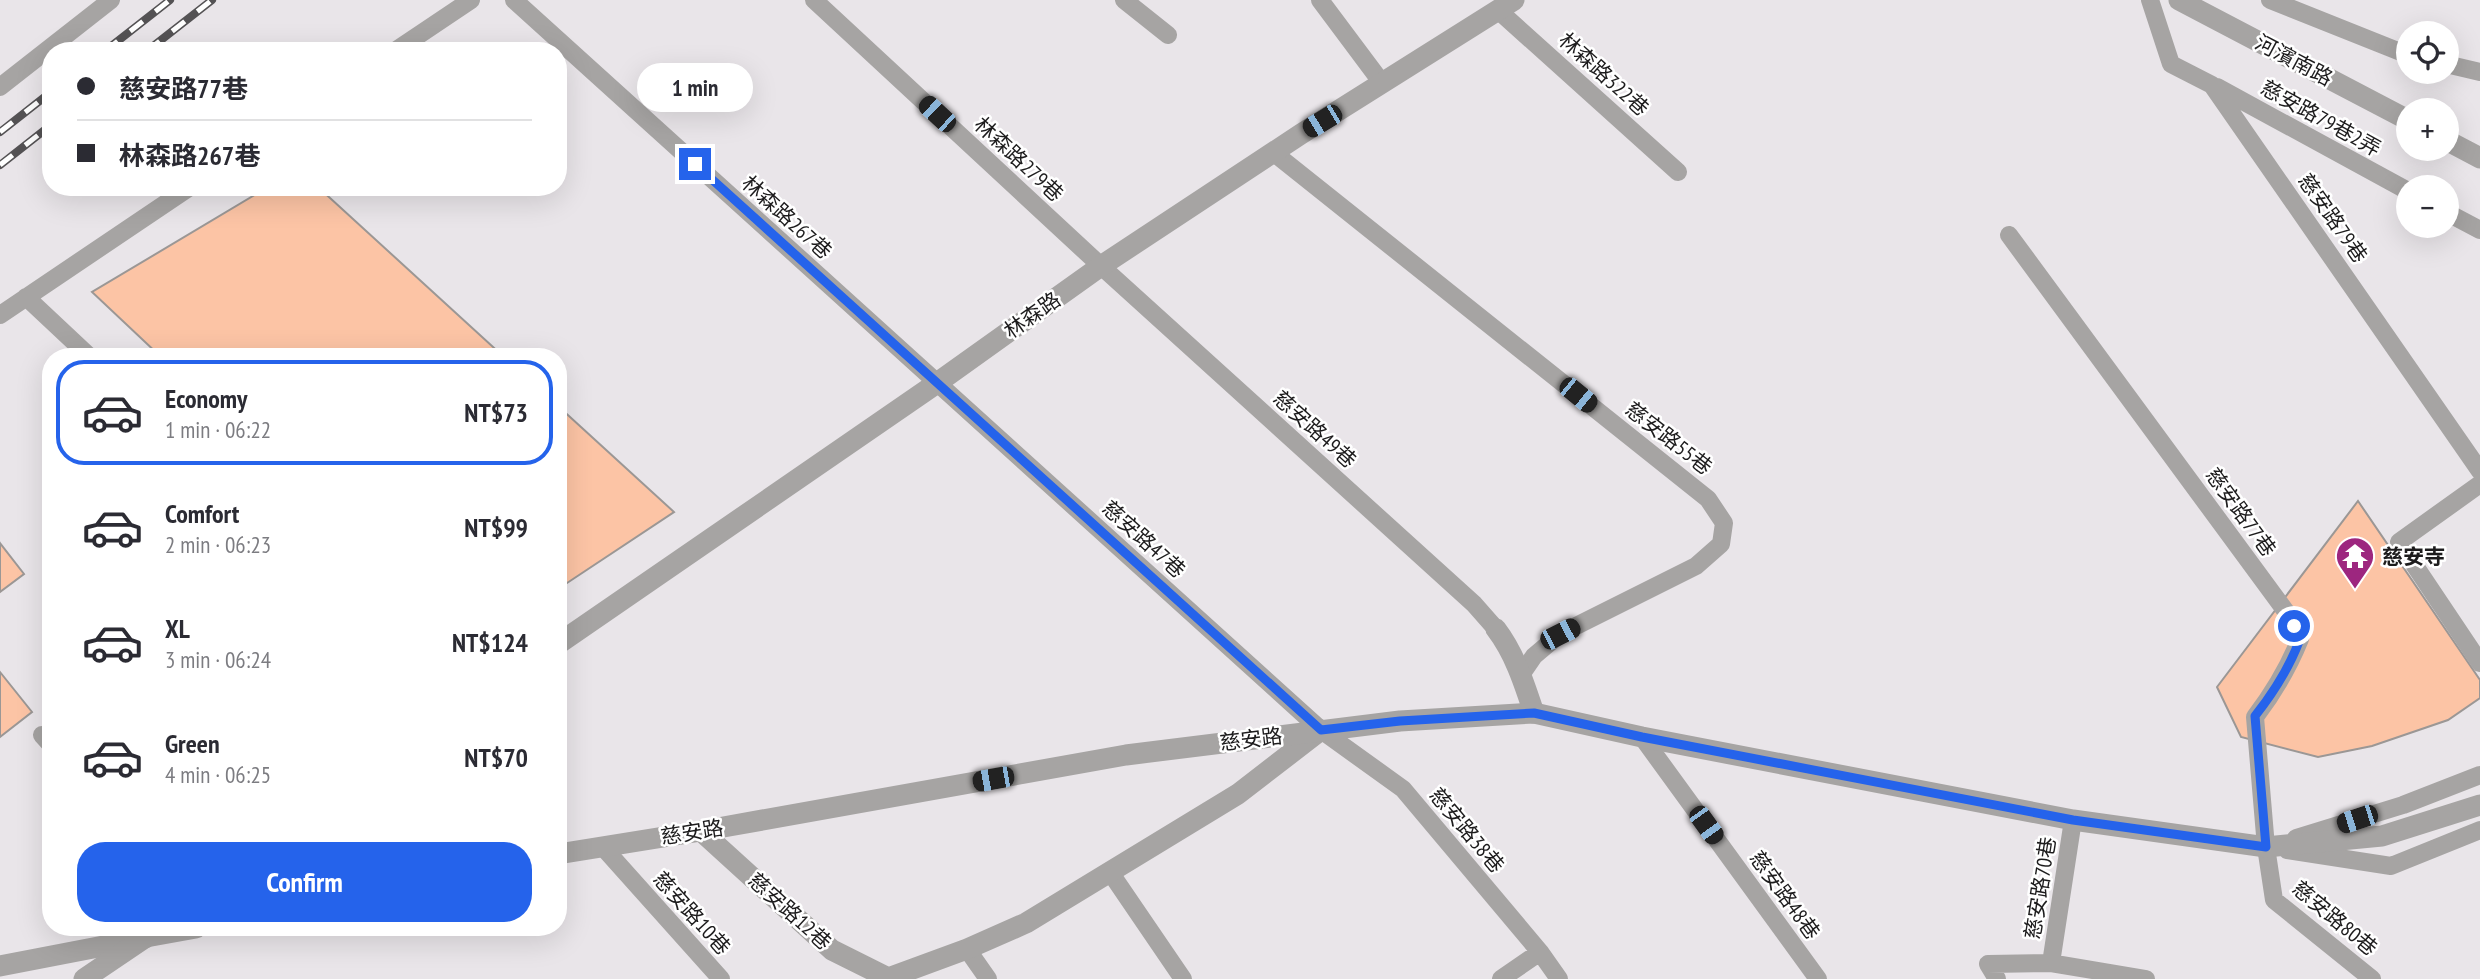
<!DOCTYPE html>
<meta charset="utf-8">
<style>
body{margin:0;font-family:"PT Sans Narrow","Noto Sans TC",sans-serif;background:#f2f2f3;color:#2b2b33;height:100vh;display:flex;flex-direction:column;font-size:26px;white-space:nowrap}
*{box-sizing:border-box;margin:0}
p{font-size:23px;color:#7c7c81}
.icon{flex:none;width:38px;height:38px;fill:none;stroke:currentColor;stroke-width:2;stroke-linecap:round;stroke-linejoin:round}
.map{position:relative;flex:1;overflow:hidden}
.sheet{position:absolute;left:42px;top:348px;width:525px;height:588px;display:flex;flex-direction:column;background:#fff;border-radius:28px;box-shadow:0 7px 28px #0002}
.sheet>*{flex:none}
.banner{position:absolute;left:42px;top:42px;width:525px;height:154px;border-radius:28px;box-shadow:0 7px 28px #0002;display:grid;align-content:center;height:154px;padding:0 35px;background:#fff}
.fabs{position:absolute;left:2396px;top:21px;display:grid;gap:14px}
.fabs a{display:grid;place-items:center;width:63px;height:63px;border-radius:50%;background:#fff;box-shadow:0 7px 28px #0002;font-size:35px}
.end{position:absolute;width:32px;height:32px;margin:-16px;border:9px solid #2563eb;background:#fff;box-shadow:0 0 0 4px #fff}
.from{border-radius:50%}
.bubble{position:absolute;height:49px;border-radius:24px;background:#fff;box-shadow:0 7px 28px #0002;font-size:23px;font-weight:800;line-height:49px;text-align:center}
.car{position:absolute;width:21px;height:42px;margin:-21px -10px;border-radius:9px;box-shadow:0 0 5px 2px #0007;background:linear-gradient(#222 24%,#8ab4d8 0 40%,#222 0 76%,#8ab4d8 0 86%,#222 0)}
.banner b{display:flex;align-items:center;gap:24px;height:66px;font-size:26px}
.banner b+b{border-top:2px solid #e1e1e2}
.banner i{width:18px;height:18px;background:#2b2b33}
ul{padding:12px 0 0;list-style:none}
li{display:flex;align-items:center;gap:21px;height:105px;margin:0 14px 10px;padding:0 21px;border:4px solid transparent;border-radius:28px}
li div{flex:1}
li b{display:block;font-size:26px}
li em{font-style:normal;font-weight:800}
li.on{border-color:#2563eb}
li>.icon{width:63px;height:63px;stroke-width:1.5}
.button{display:flex;gap:14px;margin-top:auto;padding:14px 35px}
.button a{flex:1;height:80px;border-radius:28px;background:#2563eb;color:#fff;font-size:28px;font-weight:800;line-height:80px;text-align:center}
.map>svg:first-child{display:block}
.building{fill:#fcc4a5;stroke:#9b9795;stroke-width:2}
.lines{fill:none;stroke-linecap:round;stroke-linejoin:round}
.service{stroke:#a6a4a3;stroke-width:18}
.minor{stroke:#a6a4a3;stroke-width:21}
.tertiary{stroke:#a6a4a3;stroke-width:21}
.rail-casing{stroke:#545254;stroke-width:8}
.rail{stroke:#fff;stroke-width:5;stroke-dasharray:16;stroke-linecap:butt}
.route{stroke:#2563eb;stroke-width:9}
.labels{text-anchor:middle;dominant-baseline:central;stroke-width:5;stroke-linejoin:round;paint-order:stroke}
.street-label{font-size:21px;fill:#1d1c1d;stroke:#fff}
.poi-label{font-size:21px;font-weight:bold;fill:#1d1c1d;stroke:#fff;text-anchor:start}
</style>
<div class="map">
<svg width="2480" height="979" viewBox="0 0 2480 979">
<rect width="100%" height="100%" fill="#e9e5e9"/>
<path class="building" d="M268,187H318L504,357H161L92,292Z
M558,406L674,512L558,589Z
M2358,501L2480,680V698L2448,720L2372,746L2318,757L2241,737L2217,687Z
M0,543L24,574L0,592Z
M0,672L32,712L0,737Z"/>
<g class="lines">
<path class="service" d="M514,0L1321,730L1403,789L1540,952L1559,979
M814,0L1101,266L1474,604L1496,629
M1124,0L1168,35
M1320,0L1382,83
M2150,0L2171,64L2212,85L2480,471
M2270,0L2408,55
M1499,11L1678,172
M395,51L471,0
M2446,64L2480,72
M0,87L111,0
M2217,87L2408,191
M1274,153L1708,499L1724,523L1721,544L1696,566L1560,634L1534,656L1521,675
M2446,212L2480,230
M2009,235L2287,613L2300,639C2288,669 2274,692 2255,717L2266,847L2274,900L2372,979
M26,297L90,357
M0,315L190,187
M2480,484L2399,542L2480,663
M42,735L51,745
M1642,737L1818,979
M2296,838L2403,805L2480,775
M602,846L721,979
M2287,850L2391,866L2480,830
M1110,872L1183,979
M967,949L988,979
M2051,963L2073,820
M1501,979L1540,952
M1997,979L1988,964L2051,963L2146,979"/>
<path class="minor" d="M2179,0L2408,120
M2446,140L2480,158
M1496,629C1515,654 1524,683 1534,713
M558,644L937,383L1101,266L1301,134L1514,0
M701,831L832,950L888,978L967,949L1026,923L1238,794L1321,730
M0,966L145,938"/>
<path class="tertiary" d="M558,854L701,831L1126,755L1400,721L1534,713L1642,737L2073,820L2266,847L2382,836L2480,805
M84,979L146,937L196,928"/>
<g class="rail-casing">
<path id="rail" d="M105,51L170,0
M147,51L212,0
M0,132L51,92
M0,165L51,125"/>
</g>
<use href="#rail" class="rail"/>
</g>
<g class="lines">
<path class="route" d="M695,164L1321,730L1400,721L1534,713L1642,737L2073,820L2266,847L2255,716C2274,692 2289,669 2300,639L2294,626"/>
</g>
<defs>
<g id="temple-pin" transform="scale(2.0125)"><path d="M0 17L-7.5 6A9.5 9.5 0 1 1 7.5 6Z" fill="#9d267f" stroke="#fff"/><path d="M0-6L5-2H3V0L6.5 2.5H4V6H1.5V3h-3V6H-4V2.5H-6.5L-3 0V-2H-5Z" fill="#fff"/></g>
</defs>
<g fill-rule="evenodd">
<use href="#temple-pin" x="2355" y="556"/>
</g>
<g class="labels">
<g class="street-label">
<text transform="translate(2294 60) rotate(28)">河濱南路</text>
<text transform="translate(1604 74) rotate(42)">林森路322巷</text>
<text transform="translate(2321 118) rotate(29)">慈安路79巷2弄</text>
<text transform="translate(1019 159) rotate(43)">林森路279巷</text>
<text transform="translate(787 217) rotate(42)">林森路267巷</text>
<text transform="translate(2333 218) rotate(55)">慈安路79巷</text>
<text transform="translate(1032 315) rotate(-35)">林森路</text>
<text transform="translate(1315 429) rotate(42)">慈安路49巷</text>
<text transform="translate(1669 438) rotate(38)">慈安路55巷</text>
<text transform="translate(2241 512) rotate(54)">慈安路77巷</text>
<text transform="translate(1144 539) rotate(42)">慈安路47巷</text>
<text transform="translate(1251 739) rotate(-7)">慈安路</text>
<text transform="translate(1467 830) rotate(50)">慈安路38巷</text>
<text transform="translate(692 832) rotate(-9)">慈安路</text>
<text transform="translate(2040 888) rotate(-81)">慈安路70巷</text>
<text transform="translate(1785 895) rotate(54)">慈安路48巷</text>
<text transform="translate(790 911) rotate(42)">慈安路12巷</text>
<text transform="translate(692 913) rotate(48)">慈安路10巷</text>
<text transform="translate(2335 918) rotate(40)">慈安路80巷</text>
</g>
<g class="poi-label">
<text x="2382" y="556">慈安寺</text>
</g>
</g>
</svg>
<div class="fabs">
<a><svg class="icon" aria-label="locate" viewBox="0 0 24 24"><circle cx="12" cy="12" r="6"/><path d="M12 2v4M12 18v4M2 12h4M18 12h4"/></svg></a>
<a>+</a>
<a>−</a>
</div>
<i class="end from" style="left:2294px;top:626px"></i>
<i class="end" style="left:695px;top:164px"></i>
<div class="bubble" style="left:637px;top:63px;width:116px">1 min</div>
<i class="car" style="left:937px;top:114px;rotate:313deg"></i>
<i class="car" style="left:1322px;top:121px;rotate:239deg"></i>
<i class="car" style="left:1578px;top:395px;rotate:129deg"></i>
<i class="car" style="left:1560px;top:634px;rotate:63deg"></i>
<i class="car" style="left:993px;top:779px;rotate:260deg"></i>
<i class="car" style="left:2357px;top:819px;rotate:252deg"></i>
<i class="car" style="left:1706px;top:825px;rotate:144deg"></i>
<div class="banner">
<b><i class="from"></i>慈安路77巷</b>
<b><i></i>林森路267巷</b>
</div>
<section class="sheet">
<ul>
<li class="on"><svg class="icon" aria-label="car" viewBox="0 0 24 24"><path d="M5 17H2v-5l4-1 3-4h7l3 4 3 1v5h-3M9 17h6M6 11h13"/><circle cx="7" cy="17" r="2"/><circle cx="17" cy="17" r="2"/></svg><div><b>Economy</b><p>1 min · 06:22</p></div><em>NT$73</em></li>
<li><svg class="icon" aria-label="car" viewBox="0 0 24 24"><path d="M5 17H2v-5l4-1 3-4h7l3 4 3 1v5h-3M9 17h6M6 11h13"/><circle cx="7" cy="17" r="2"/><circle cx="17" cy="17" r="2"/></svg><div><b>Comfort</b><p>2 min · 06:23</p></div><em>NT$99</em></li>
<li><svg class="icon" aria-label="car" viewBox="0 0 24 24"><path d="M5 17H2v-5l4-1 3-4h7l3 4 3 1v5h-3M9 17h6M6 11h13"/><circle cx="7" cy="17" r="2"/><circle cx="17" cy="17" r="2"/></svg><div><b>XL</b><p>3 min · 06:24</p></div><em>NT$124</em></li>
<li><svg class="icon" aria-label="car" viewBox="0 0 24 24"><path d="M5 17H2v-5l4-1 3-4h7l3 4 3 1v5h-3M9 17h6M6 11h13"/><circle cx="7" cy="17" r="2"/><circle cx="17" cy="17" r="2"/></svg><div><b>Green</b><p>4 min · 06:25</p></div><em>NT$70</em></li>
</ul>
<div class="button"><a>Confirm</a></div>
</section>
</div>
